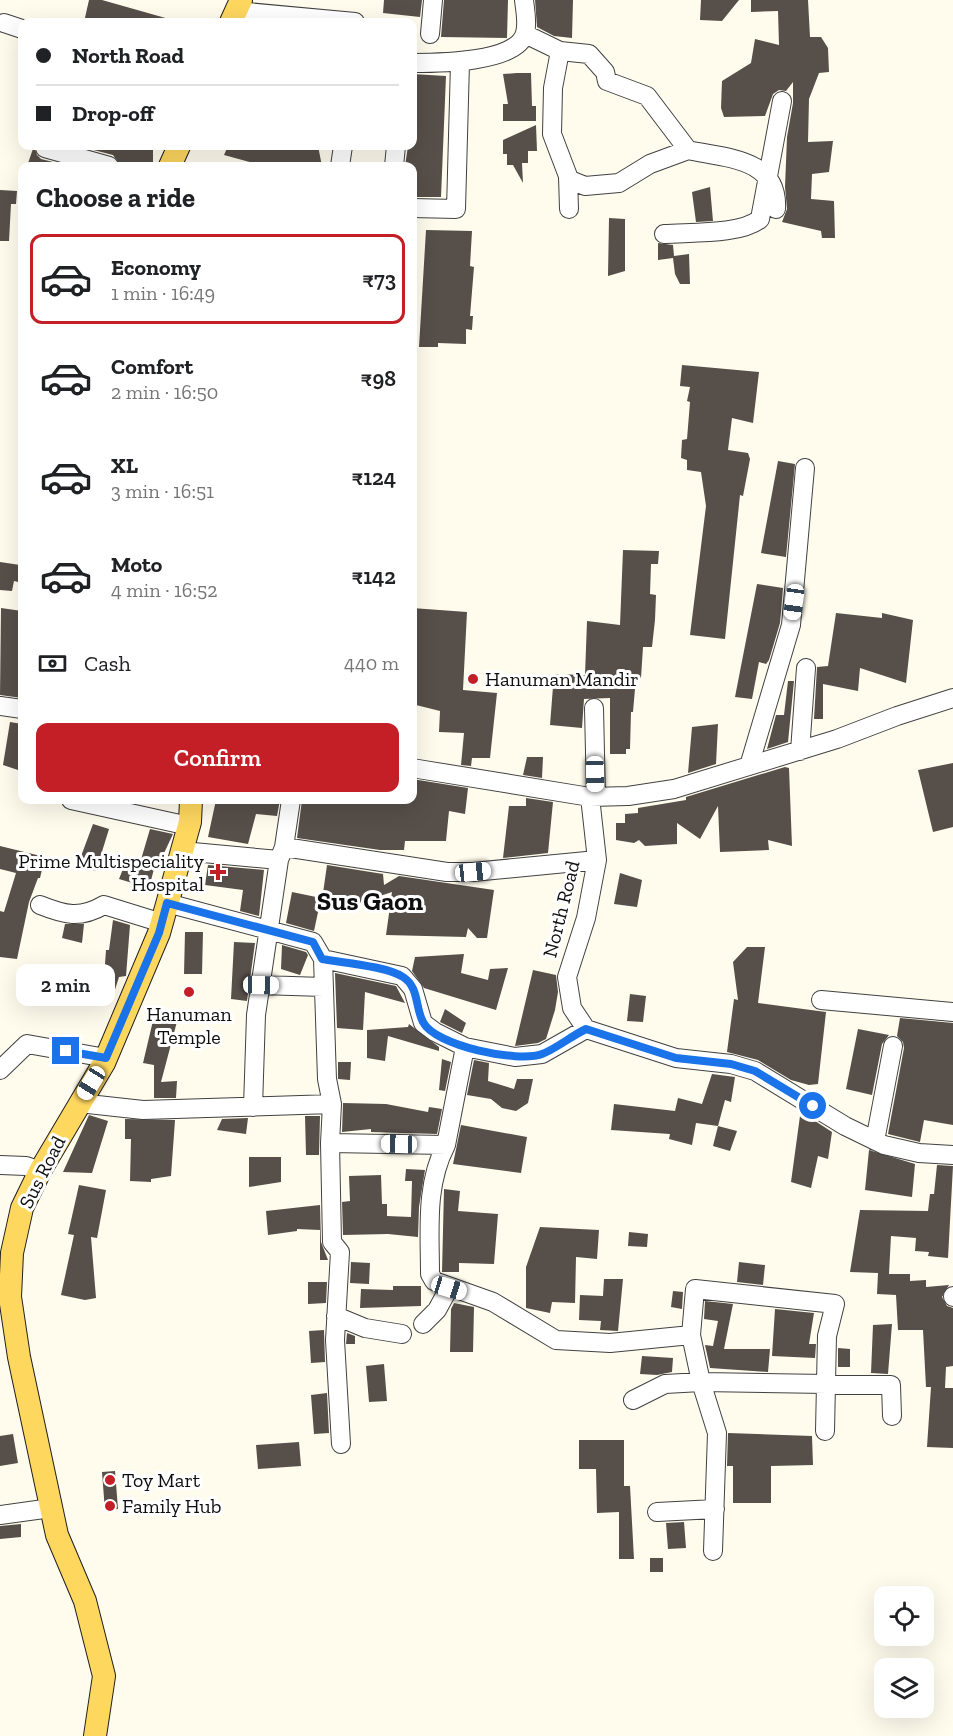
<!DOCTYPE html>
<meta charset="utf-8">
<style>
body{margin:0;font-family:"Zilla Slab",serif;background:#f6f6f6;color:#202124;height:100vh;display:flex;flex-direction:column;font-size:22px;white-space:nowrap}
*{box-sizing:border-box;margin:0}
p{font-size:20px;color:#757577}
.icon{flex:none;width:33px;height:33px;fill:none;stroke:currentColor;stroke-width:2;stroke-linecap:round;stroke-linejoin:round}
.map{position:relative;flex:1;overflow:hidden}
.drawer{position:absolute;left:18px;top:162px;width:399px;height:642px;display:flex;flex-direction:column;background:#fff;border-radius:12px;box-shadow:0 6px 24px #0002}
.drawer>*{flex:none}
.banner{position:absolute;left:18px;top:18px;width:399px;height:132px;border-radius:12px;box-shadow:0 6px 24px #0002;display:grid;align-content:center;height:132px;padding:0 18px;background:#fff}
.tools{position:absolute;left:874px;top:1586px;display:grid;gap:12px}
.tools a{display:grid;place-items:center;width:60px;height:60px;border-radius:12px;background:#fff;box-shadow:0 6px 24px #0002;font-size:30px}
.end{position:absolute;width:27px;height:27px;margin:-14px;border:8px solid #1a73e8;background:#fff;box-shadow:0 0 0 3px #fff}
.from{border-radius:50%}
.bubble{position:absolute;height:42px;border-radius:12px;background:#fff;box-shadow:0 6px 24px #0002;font-size:20px;font-weight:600;line-height:42px;text-align:center}
.car{position:absolute;width:18px;height:36px;margin:-18px -9px;border-radius:8px;box-shadow:0 0 4px 2px #0007;background:linear-gradient(#fff 24%,#345 0 40%,#fff 0 76%,#345 0 86%,#fff 0)}
.banner b{display:flex;align-items:center;gap:21px;height:57px;font-size:22px}
.banner b+b{border-top:2px solid #e0e0e0}
.banner i{width:15px;height:15px;background:#202124}
ul{padding:0;list-style:none}
li{display:flex;align-items:center;gap:18px;height:90px;margin:0 12px 9px;padding:0 6px;border:3px solid transparent;border-radius:12px}
li div{flex:1}
li b{display:block;font-size:22px}
li em{font-style:normal;font-weight:600}
li.active{border-color:#c41f27}
li>.icon{width:54px;height:54px;stroke-width:1.5}
h2{padding:0 18px;font-size:27px;line-height:72px}
.pay{display:flex;align-items:center;gap:15px;height:66px;padding:0 18px;font-size:22px}
.pay p{margin-inline-start:auto}
.action{display:flex;gap:12px;margin-top:auto;padding:12px 18px}
.action a{flex:1;height:69px;border-radius:12px;background:#c41f27;color:#fff;font-size:24px;font-weight:600;line-height:69px;text-align:center}
.map>svg:first-child{display:block}
.building{fill:#574f49}
.lines{fill:none;stroke-linecap:round;stroke-linejoin:round}
.minor-casing{stroke:#414141;stroke-width:20}
.major-casing{stroke:#1f1f1f;stroke-width:24}
.minor{stroke:#fff;stroke-width:18}
.major{stroke:#fed75f;stroke-width:22}
.route{stroke:#1a73e8;stroke-width:8}
.poi-dot{fill:#c41f27;stroke:#fff;stroke-width:2}
.labels{text-anchor:middle;dominant-baseline:central;stroke-width:6;stroke-linejoin:round;paint-order:stroke}
.poi-label{font-size:20px;fill:#0e0e0e;stroke:#fff;text-anchor:start}
.street-label{font-size:20px;fill:#0e0e0e;stroke:#fff}
.district-label{font-size:26px;font-weight:bold;fill:#0e0e0e;stroke:#fff}
</style>
<div class="map">
<svg width="953" height="1736" viewBox="0 0 953 1736">
<rect width="100%" height="100%" fill="#fffcee"/>
<path class="building" d="M89,0H102L169,19L168,22H84Z
M384,0H422L420,17L383,13Z
M444,0H508L507,38L441,37Z
M535,0H573L572,38L554,36L537,27Z
M701,0H739L722,21L700,20Z
M751,0H808L810,37H821L828,48L829,72L819,73L809,99L808,142L833,141L829,172L812,174L811,199L834,201L835,238H822L821,231L782,222L787,209L785,187L787,137L793,103V82L786,91L779,90L773,94L765,116L724,117L721,108L722,81L751,63L755,39L779,45L778,11L751,12Z
M517,73H531L532,106H536V121H503V104H508L503,74Z
M412,74L446,76L441,197H412V166H405L408,146H412Z
M536,125L537,151H528V163H522L523,183L513,165H507V154H503V140Z
M34,146L37,155L41,159L69,166H27Z
M78,146H153V166H126L120,165L113,155Z
M228,146H318L322,166H264L224,155Z
M710,187L713,221L696,222L692,192Z
M0,190L17,191L16,204H11L9,241H0Z
M609,218L625,219V271L608,276Z
M426,230L472,231L470,266L474,267L470,316H473L472,330L466,329V344L438,343V347H419Z
M658,243L673,245L674,256L689,254L690,284H680L675,274L673,258L658,260Z
M682,365L759,372L753,423L732,418L728,450L748,453L750,459L743,496L740,495L725,639L690,635L706,506L701,472L687,470V460L681,458L682,440L687,439L690,402L687,401L690,387L680,386Z
M778,461L795,464L786,557L761,553Z
M623,550L659,551L658,564H651L650,594L656,595L655,620L652,647H643L641,678L636,677L633,712H631L630,749H626V754H610V698L584,699L582,728L550,725L554,674L585,675L587,621L620,625Z
M0,562L20,565L18,582L14,581L12,591L0,590Z
M757,584L783,588L780,623L769,660L766,664L759,662L752,699L735,697Z
M1,608L22,611V698L0,695Z
M412,608L467,612L463,690L497,693L490,758H472L471,766L461,765L464,733L439,732L440,711L412,704Z
M836,613L882,618V613L913,620L906,683L860,668L858,691L823,684V719H814L817,667L828,666Z
M788,681H794L788,742L767,749L776,715H784Z
M10,722L22,724V752L18,770L3,765Z
M718,724L716,764L688,773L692,727Z
M527,757H543L542,778L523,775Z
M953,763V827L933,832L918,770Z
M785,767L789,768L792,846L768,840L769,850L720,852L718,806L700,839L677,823V844L645,846L639,840L634,843L616,840V823H625V814L638,813V808L686,800V797Z
M412,779L468,788L465,814L449,811L446,841H405L404,850H380L297,838L302,800H412Z
M526,798L553,802L548,853L503,858L509,806H526Z
M216,800H280L277,816L256,814L248,844L208,837Z
M93,824L109,829L96,871L77,867Z
M150,829L173,834L158,866L155,865L149,888L119,879L127,859L140,863Z
M0,846L45,857L40,878H38L29,902L17,959L0,957V911L4,912L16,873L0,869Z
M208,865L264,870L259,916L240,911L243,890L205,885Z
M327,865L383,874L384,885L399,876L494,890L487,938H477L468,928L466,937L386,935L392,892L350,906V909L322,900Z
M620,873L642,880L637,907L614,904Z
M292,892L321,898L314,931L286,923Z
M113,920L130,925L126,976L119,977L112,999L91,994L97,976L104,978L106,950H109Z
M65,924H84L82,943L62,938Z
M185,932H203L202,974H184Z
M234,942L255,943L247,1001L231,999Z
M282,945L306,952L308,955L300,975L281,969Z
M747,947H765L758,1003L826,1012L818,1084L809,1085L791,1080L758,1060L727,1052L734,999L738,1000L733,962Z
M464,954L461,973L488,980L490,969L508,968L496,1010L424,988L412,971L415,957Z
M533,970L556,975L558,992L555,1010L546,1039L538,1043L515,1046Z
M335,973L396,986L405,1003L365,992L363,1030L337,1028Z
M630,994L646,996L643,1022L627,1021Z
M156,1008L179,1014L161,1082L177,1081L176,1098H154V1065L143,1063Z
M445,1009L466,1023L462,1033L440,1022Z
M900,1018L953,1023V1125L924,1120L920,1142L888,1134L904,1048L903,1042L897,1036Z
M409,1024L439,1047V1051L388,1036L385,1061L367,1058V1030L408,1027Z
M858,1029L889,1035L882,1044L872,1095L846,1089Z
M442,1059L451,1062L445,1091L439,1090Z
M474,1060L489,1063L488,1081L514,1089L517,1079H533L528,1103L516,1111L502,1108L491,1099L467,1095Z
M338,1062H351L350,1080L338,1079Z
M712,1074L735,1077L731,1102L725,1100L718,1126L696,1123L692,1145L669,1139L670,1134L611,1130L614,1104L675,1111L678,1098L702,1104Z
M343,1103L386,1104L428,1112L429,1107L442,1109L437,1134L371,1132V1129L342,1132Z
M89,1115L108,1121L92,1173L63,1172Z
M305,1116H320L319,1155H306Z
M800,1116L812,1119L832,1132L828,1159L818,1156L811,1188L791,1182Z
M248,1118L246,1134L217,1130L222,1119Z
M125,1119L175,1120L171,1176L151,1179V1182L130,1181L131,1139H125Z
M461,1125L527,1137L521,1173L453,1164Z
M718,1126L737,1131L730,1151L713,1146Z
M869,1150L915,1164L912,1197L865,1190Z
M249,1157H281V1182L249,1187Z
M937,1165L953,1166L948,1258L928,1256L929,1252L915,1251L916,1238L891,1236L889,1274H910V1281L926,1280V1287L949,1285L942,1297L947,1306L953,1308V1366L946,1367L945,1388H953V1448L927,1447L931,1387H926L923,1330H898L896,1295L877,1294L878,1273L850,1272L860,1210L928,1211L930,1194H934Z
M406,1169L425,1170L419,1207L418,1237L388,1234L343,1235L342,1202L350,1201L349,1176L381,1175L382,1204H387V1216L411,1217L412,1181H405Z
M79,1185L106,1190L97,1238L91,1237L96,1298L85,1300L61,1295L74,1235L68,1234Z
M444,1189L460,1191L458,1211L498,1214L494,1264L459,1263V1272H442Z
M320,1205L321,1242L328,1260H320V1230L297,1229V1231L268,1235L266,1211Z
M540,1227L599,1230L597,1259L576,1257L575,1303L552,1302L550,1313L526,1308V1267Z
M629,1232L648,1234L647,1247L628,1246Z
M351,1262L370,1263L369,1284L350,1283Z
M739,1262L765,1265L763,1285L737,1282Z
M604,1279H623L618,1331L600,1330L601,1321L579,1320L580,1295L603,1296Z
M308,1282H327L326,1303L308,1304Z
M393,1286H421V1306L360,1308L361,1289L393,1290Z
M673,1291L683,1292L682,1309L671,1307Z
M705,1301L733,1304L724,1349H770L768,1372L710,1368L705,1345L713,1346L718,1321L704,1319Z
M454,1303L474,1307L473,1352H450L451,1309Z
M775,1309L814,1313L809,1344H816L815,1358L772,1356Z
M892,1324L888,1374L871,1373L873,1325Z
M324,1330L325,1362L311,1363L309,1331Z
M347,1333L355,1336V1344H346Z
M838,1348L850,1349V1367H838Z
M642,1356L673,1358L672,1372L657,1375L640,1374Z
M384,1364L387,1401L369,1402L366,1366Z
M327,1393L329,1433L314,1434L311,1395Z
M728,1433L812,1436L813,1465L771,1466V1503H733V1466H727Z
M13,1434L18,1463L0,1466V1436Z
M579,1440H624V1486H630L634,1559H619V1512L597,1513L596,1469H579Z
M299,1442L301,1466L258,1469L256,1445Z
M115,1471L118,1509L105,1511L102,1472Z
M684,1522L686,1548L668,1549L666,1523Z
M21,1524V1537L0,1539V1526Z
M650,1558H663V1572H650Z"/>
<g class="lines">
<g class="minor-casing">
<path id="minor" d="M236,11L355,22
M4,23L22,29
M430,34L433,0
M525,34L560,51L553,88L552,134L568,176L569,209
M560,51L589,54L605,72L607,81L647,96L688,150C725,158 779,158 776,209
M412,63C437,63 518,63 525,33C528,23 525,10 524,0
M45,148L109,166
M340,166L343,146
M394,166L396,146
M568,179L585,186L619,183L650,164L688,150
M412,208L456,209L460,63
M664,234C690,232 741,235 760,219L782,101
M0,706L22,709
M594,708L596,797
M800,751L806,668
M749,766L791,625L805,468
M412,768L590,797L628,796L674,789L837,739L897,716L953,698
M590,797L597,860L586,918L567,977L572,1008L586,1029L676,1058L731,1064L755,1071L845,1126L884,1145L919,1153L953,1155
M71,800L189,826
M284,847L447,872H473L597,860
M182,851L279,860L284,847L291,800
M167,903L313,942L323,959L327,1079L332,1104
M40,905C65,915 80,919 104,905L162,923
M323,959L402,976L413,989L423,1023L435,1032L465,1047
M261,985L323,987
M821,1000L953,1012
M0,1070L27,1044L106,1058
M79,1103L143,1110L332,1104L330,1143L446,1145L465,1047L515,1057L542,1054L586,1029
M253,1107L256,1015L279,860
M875,1141L893,1046
M330,1143L332,1242L340,1252L335,1340L341,1444
M446,1145C425,1185 430,1230 430,1274L434,1281L493,1302L556,1340L610,1343L691,1335
M0,1165L26,1166L40,1171
M953,1297V1296
M336,1316L365,1328L402,1334
M423,1324L437,1310L449,1288
M633,1400L665,1384L701,1382L691,1335L695,1289L835,1304L827,1336L825,1431
M657,1512L715,1509
M0,1515L51,1508
M713,1551L717,1433L701,1382L891,1385L892,1416"/>
</g>
<g class="major-casing">
<path id="major" d="M231,22L241,0
M170,166L179,146
M95,1736L104,1676L85,1601L57,1535L19,1357L10,1297L12,1253L22,1208L40,1171L104,1063L159,933L190,822L191,800"/>
</g>
<use href="#minor" class="minor"/>
<use href="#major" class="major"/>
</g>
<g class="lines">
<path class="route" d="M66,1051L106,1058L159,933L167,903L313,942L322,959C344,963 386,966 403,977C419,987 415,1007 423,1022C435,1046 518,1063 542,1054C554,1050 573,1035 586,1029L676,1058L731,1064L755,1071L813,1106"/>
</g>
<g class="poi-dot">
<circle cx="473" cy="679" r="6"/>
<path d="M215 863h6v6h6v6h-6v6h-6v-6h-6v-6h6z"/>
<circle cx="189" cy="992" r="6"/>
<circle cx="110" cy="1480" r="6"/>
<circle cx="110" cy="1506" r="6"/>
</g>
<g class="labels">
<g class="poi-label">
<text x="485" y="679">Hanuman Mandir</text>
<text x="204" y="861" text-anchor="end">Prime Multispeciality<tspan x="204" dy="23">Hospital</tspan></text>
<text x="189" y="1014" text-anchor="middle">Hanuman<tspan x="189" dy="23">Temple</tspan></text>
<text x="122" y="1480">Toy Mart</text>
<text x="122" y="1506">Family Hub</text>
</g>
<g class="street-label">
<text transform="translate(561 909) rotate(-76)">North Road</text>
<text transform="translate(42 1172) rotate(-63)">Sus Road</text>
</g>
<g class="district-label">
<text x="370" y="901">Sus Gaon</text>
</g>
</g>
</svg>
<div class="tools">
<a><svg class="icon" aria-label="locate" viewBox="0 0 24 24"><circle cx="12" cy="12" r="6"/><path d="M12 2v4M12 18v4M2 12h4M18 12h4"/></svg></a>
<a><svg class="icon" aria-label="layers" viewBox="0 0 24 24"><path d="M12 4l9 5-9 5-9-5zM3 14l9 5 9-5"/></svg></a>
</div>
<i class="end from" style="left:813px;top:1106px"></i>
<i class="end" style="left:66px;top:1051px"></i>
<div class="bubble" style="left:16px;top:964px;width:99px">2 min</div>
<i class="car" style="left:794px;top:602px;rotate:188deg"></i>
<i class="car" style="left:595px;top:774px;rotate:179deg"></i>
<i class="car" style="left:473px;top:872px;rotate:84deg"></i>
<i class="car" style="left:261px;top:985px;rotate:91deg"></i>
<i class="car" style="left:91px;top:1083px;rotate:212deg"></i>
<i class="car" style="left:399px;top:1144px;rotate:271deg"></i>
<i class="car" style="left:449px;top:1288px;rotate:107deg"></i>
<div class="banner">
<b><i class="from"></i>North Road</b>
<b><i></i>Drop-off</b>
</div>
<section class="drawer">
<h2>Choose a ride</h2>
<ul>
<li class="active"><svg class="icon" aria-label="car" viewBox="0 0 24 24"><path d="M5 17H2v-5l4-1 3-4h7l3 4 3 1v5h-3M9 17h6M6 11h13"/><circle cx="7" cy="17" r="2"/><circle cx="17" cy="17" r="2"/></svg><div><b>Economy</b><p>1 min · 16:49</p></div><em>₹73</em></li>
<li><svg class="icon" aria-label="car" viewBox="0 0 24 24"><path d="M5 17H2v-5l4-1 3-4h7l3 4 3 1v5h-3M9 17h6M6 11h13"/><circle cx="7" cy="17" r="2"/><circle cx="17" cy="17" r="2"/></svg><div><b>Comfort</b><p>2 min · 16:50</p></div><em>₹98</em></li>
<li><svg class="icon" aria-label="car" viewBox="0 0 24 24"><path d="M5 17H2v-5l4-1 3-4h7l3 4 3 1v5h-3M9 17h6M6 11h13"/><circle cx="7" cy="17" r="2"/><circle cx="17" cy="17" r="2"/></svg><div><b>XL</b><p>3 min · 16:51</p></div><em>₹124</em></li>
<li><svg class="icon" aria-label="car" viewBox="0 0 24 24"><path d="M5 17H2v-5l4-1 3-4h7l3 4 3 1v5h-3M9 17h6M6 11h13"/><circle cx="7" cy="17" r="2"/><circle cx="17" cy="17" r="2"/></svg><div><b>Moto</b><p>4 min · 16:52</p></div><em>₹142</em></li>
</ul>
<div class="pay"><svg class="icon" aria-label="cash" viewBox="0 0 24 24"><path d="M3 7h18v10H3z"/><circle cx="12" cy="12" r="2"/></svg>Cash<p>440 m</p></div>
<div class="action"><a>Confirm</a></div>
</section>
</div>
